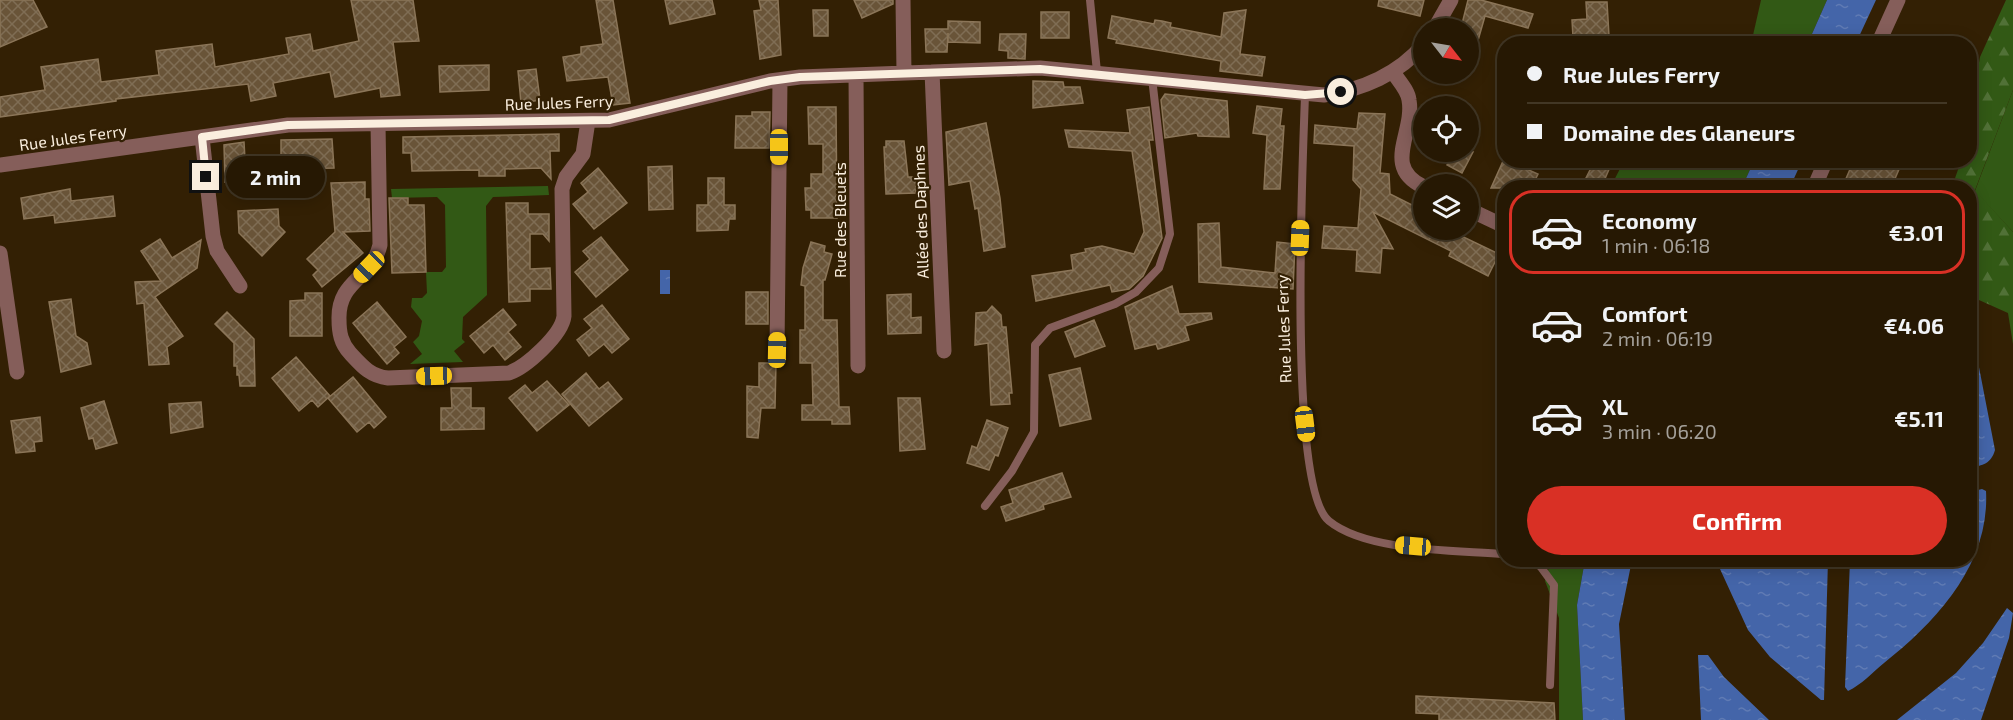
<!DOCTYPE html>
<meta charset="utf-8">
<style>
body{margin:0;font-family:"Exo 2",sans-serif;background:#2e210d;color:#f1f3f6;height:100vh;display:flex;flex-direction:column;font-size:22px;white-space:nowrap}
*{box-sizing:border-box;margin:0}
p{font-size:20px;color:#a4a09a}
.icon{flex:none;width:33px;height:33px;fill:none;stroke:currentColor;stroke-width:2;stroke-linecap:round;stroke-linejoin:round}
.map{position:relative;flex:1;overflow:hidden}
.panel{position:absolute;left:1497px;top:180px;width:480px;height:387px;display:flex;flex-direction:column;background:#261803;border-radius:24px;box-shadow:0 3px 15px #0003,0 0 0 2px #423725}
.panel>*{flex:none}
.guide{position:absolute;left:1497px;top:36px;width:480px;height:132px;border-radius:24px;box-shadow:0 3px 15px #0003,0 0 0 2px #423725;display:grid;align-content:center;height:132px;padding:0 30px;background:#261803}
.needle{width:39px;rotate:121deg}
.tools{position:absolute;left:1413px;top:18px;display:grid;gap:12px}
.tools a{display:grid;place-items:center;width:66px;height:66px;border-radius:50%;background:#261803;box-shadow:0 3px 15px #0003,0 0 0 2px #423725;font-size:30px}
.end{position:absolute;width:27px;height:27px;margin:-14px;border:8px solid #faeede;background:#111;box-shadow:0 0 0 3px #111}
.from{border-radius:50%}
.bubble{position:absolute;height:42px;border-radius:21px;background:#261803;box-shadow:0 3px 15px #0003,0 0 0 2px #423725;font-size:20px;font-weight:700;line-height:42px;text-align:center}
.car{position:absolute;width:18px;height:36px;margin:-18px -9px;border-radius:8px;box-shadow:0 0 4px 2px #0007;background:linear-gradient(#f5c518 24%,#345 0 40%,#f5c518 0 76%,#345 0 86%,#f5c518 0)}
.guide b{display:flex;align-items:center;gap:21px;height:57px;font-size:22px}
.guide b+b{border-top:2px solid #423725}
.guide i{width:15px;height:15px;background:#f1f3f6}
ul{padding:10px 0 0;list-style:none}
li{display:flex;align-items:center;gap:18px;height:84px;margin:0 12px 9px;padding:0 18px;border:3px solid transparent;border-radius:24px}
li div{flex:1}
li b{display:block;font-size:22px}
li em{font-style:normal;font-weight:700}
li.on{border-color:#d93025}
li>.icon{width:54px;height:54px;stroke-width:1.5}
.action{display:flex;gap:12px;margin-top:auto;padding:12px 30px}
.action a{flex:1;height:69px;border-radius:36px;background:#d93025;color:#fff;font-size:24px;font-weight:700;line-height:69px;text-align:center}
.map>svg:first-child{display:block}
.grass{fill:#325915}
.forest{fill:url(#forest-firs)}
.water{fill:url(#water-ripples)}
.building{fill:url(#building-cross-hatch);stroke:#8b7558;stroke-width:1.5}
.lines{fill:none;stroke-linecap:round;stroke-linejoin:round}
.lane{stroke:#855e5a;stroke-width:8}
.street{stroke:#855e5a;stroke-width:15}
.route{stroke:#faeede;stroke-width:8}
.labels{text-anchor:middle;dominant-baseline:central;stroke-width:4.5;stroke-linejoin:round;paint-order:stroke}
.street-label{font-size:16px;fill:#faeede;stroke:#332004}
</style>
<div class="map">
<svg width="2013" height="720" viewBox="0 0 2013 720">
<defs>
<pattern id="forest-firs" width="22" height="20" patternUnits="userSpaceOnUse" patternTransform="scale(1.5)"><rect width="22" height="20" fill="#325915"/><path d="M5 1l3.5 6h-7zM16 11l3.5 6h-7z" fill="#517137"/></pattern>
<pattern id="water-ripples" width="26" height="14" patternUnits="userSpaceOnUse" patternTransform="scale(1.5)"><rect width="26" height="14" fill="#4465a9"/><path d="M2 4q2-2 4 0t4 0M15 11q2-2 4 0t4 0" fill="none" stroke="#607bb4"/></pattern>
<pattern id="building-cross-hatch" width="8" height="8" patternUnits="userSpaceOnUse" patternTransform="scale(1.5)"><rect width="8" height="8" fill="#695438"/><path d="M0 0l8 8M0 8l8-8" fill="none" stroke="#7f6d54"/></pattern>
</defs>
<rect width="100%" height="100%" fill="#332004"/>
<path class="grass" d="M1761,0H1827L1808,43L1751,44Z
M2013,90V232L1975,191Z
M1624,161H1754L1742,187L1610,188Z
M548,186L549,195L493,197L486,206L487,295L463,317L462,339L465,342L454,351L463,362L410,364L422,354L413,342L419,336L422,321L411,307L412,298H422L427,293L426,272H442L446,267L445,205L437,197L392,198L391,189Z
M1551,560H1585L1577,605L1583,720H1559V618L1545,581Z"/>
<path class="forest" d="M2006,0H2013V90L1975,190L2013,232V344L2008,313L1970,296V188L1952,187L1961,161L1970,160V115L1980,57Z"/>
<path class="water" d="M1827,0H1876L1856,43H1808Z
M1754,161V160L1802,161L1790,187H1742Z
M660,270H670V294H660Z
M1970,329L1972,331L1995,450C1991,464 1983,465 1970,468Z
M1982,489L1986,491C1990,564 1937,621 1884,663C1873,672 1861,685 1848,691L1845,687L1850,560H1970V492Z
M1585,560H1632L1619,624L1625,720H1583L1577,605Z
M1720,560H1828L1824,700H1821L1770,657L1748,630L1720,569Z
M2007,608L2013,613L2009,638L1981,720H1897L1956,673L1983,643Z
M1698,655H1708L1724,677L1769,720H1701Z"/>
<path class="building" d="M0,0H33L47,27L0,47Z
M351,0H413L419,41L393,42L400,95L381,97L380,88L335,97L330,72L273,83L276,96L251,101L248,84L116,99V101L0,117V97L45,90L41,67L98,59L101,82L159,75L156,51L212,44L215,67L289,54L286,38L310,34L313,51L359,41Z
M596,0H613L630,103L613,105L608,77L567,81L563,57L581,54V47L603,44Z
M665,0H712L715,14L670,24Z
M759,0H778L781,55L760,59L754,11L761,10Z
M854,0H893V4L862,18Z
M1379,0H1424L1420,16L1378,6Z
M1468,0H1481L1533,14L1528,28L1485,16L1473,58L1468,57V28H1461Z
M1586,2H1607L1609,36L1573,37L1572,20L1587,19Z
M813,10H828V36H814Z
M1246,10L1240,54L1265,57L1262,76L1220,71L1221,61L1116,43L1117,40L1108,38L1112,16L1154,24L1155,20L1162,21L1171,23L1170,27L1221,37L1224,13Z
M1041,12H1069V38H1041Z
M948,21L980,22V43L948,42V33L947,52H926L925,29H948Z
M1000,34H1026L1025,59L1008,58V51L999,50Z
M489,65V90L440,92L439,66Z
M536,69L540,100L521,103L518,71Z
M1033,81L1063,82L1064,87H1080L1083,103L1033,108Z
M1165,94L1227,101L1229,137L1198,136L1197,133L1165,138L1161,100Z
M1257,106L1282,109L1280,126H1284L1280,189H1264L1267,135L1253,133Z
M808,107H836L837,218H811V210H806L805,188H811V174H823V144H809Z
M1149,107L1153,140H1149L1162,238L1143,276L1129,289L1112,292L1110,285L1036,301L1032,276L1073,270L1071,255L1086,252L1085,249L1102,246L1134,254L1144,232L1132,151L1069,147L1065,130L1130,133L1127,110Z
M752,112H770L769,148H735L736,116H752Z
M1359,113L1385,114L1380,173L1389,174L1390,194L1424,211V230H1449L1499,254L1488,276L1449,256L1451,251L1373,212L1393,249L1382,248L1380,273L1356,271L1357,250L1322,248L1324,226L1358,228L1361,189L1353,180L1354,146L1314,143L1315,125L1357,129Z
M986,123L1000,198L1005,247L984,251L978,208L975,209L970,181L949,185L946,132Z
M559,134V151H550L551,179L541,168L505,169V176H479V170L412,171L411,153H403V137Z
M332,139L334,168L290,169V157H281V140Z
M886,141H904L908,177H916V193L886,194L884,147H886Z
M244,142L246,177L225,182L224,145Z
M1453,152H1473L1462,173L1447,165Z
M1504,159L1538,174L1531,188H1491Z
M1595,160H1613L1601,188H1581Z
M1854,160H1903L1894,181L1890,179L1887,185L1870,178L1865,188H1842Z
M672,166L673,209L649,210L648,167Z
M598,168L627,203L594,229L573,204L588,192L581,183Z
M708,178H724V205H735V219H729L728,230L697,231V205H708Z
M365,182V199H369L370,231L343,232L363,253L322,287L313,275L318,270L307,259L335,232L331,183Z
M70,189L71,201L113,196L115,216L55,223L54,215L24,219L21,198Z
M389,198H408V205H424L426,272L392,273Z
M506,203H528V214H549V241L543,234H530V269L550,268L551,289H530V301L509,302Z
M278,209L279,226L285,232L262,256L239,233L238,211Z
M1219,223L1221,267L1275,273L1277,242L1295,244L1293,289L1199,282L1198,224Z
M601,237L628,270L596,297L575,272L590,259L583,251Z
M160,239L172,258L201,240L197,268L155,297L183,336L167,347L169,364L149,365L144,303L137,304L135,282L161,281L141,251Z
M811,242L825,246L824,252L832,254L825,280H823V320H837L839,407H849L850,424H832V420H802V405H813L812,363H800V330H805V286L801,285L803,268Z
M1172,286L1179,314L1211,313L1212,319L1185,326L1189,340L1158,349L1156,344L1135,349L1125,307Z
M746,292H768V324H746Z
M305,293H322V336H290V301L305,300Z
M911,294V318L921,317V333L888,334L887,295Z
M71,299L76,336L87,343L91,364L61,372L49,302Z
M377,302L406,337L394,347L399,353L387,364L353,323Z
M602,305L629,339L612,353L604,344L589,356L577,340L592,328L584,319Z
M992,306L1001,315L1002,327H1006L1012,393H1009L1010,404L991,405L988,343L975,345L976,313L987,312Z
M503,309L516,325L508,332L521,347L505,360L493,345L484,353L470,336Z
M227,312L254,339L255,386H240L239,375H237V366H234V343L215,324Z
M1094,320L1105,346L1075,357L1065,332Z
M296,357L330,396L318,407L312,400L299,411L272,378Z
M759,363H776L775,408H761L758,438L747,437V386L759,387Z
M1080,368L1091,419L1060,426L1049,375Z
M586,373L599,389L608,382L622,399L589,426L562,394Z
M353,377L386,417L374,428L369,422L357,432L328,398Z
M547,381L569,405L537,431L509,398L525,385L532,393Z
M451,388H471V408H484V429L441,430V408H452Z
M898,398H920L925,449L900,451Z
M104,401L117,443L96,449L93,438L89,439L81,408Z
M201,402L203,427L171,433L169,404Z
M40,417L42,441L34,442L35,451L16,453L11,421Z
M987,420L1008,428L998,456L995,455L989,470L967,463L972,446L977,448Z
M1062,473L1071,497L1043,505L1044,509L1006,521L1001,507L1013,503L1009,490Z
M1416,696L1554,703L1555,720H1439V714L1416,713Z"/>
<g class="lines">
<path class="lane" d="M1090,0L1097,72
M1305,95C1303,159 1287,487 1329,521C1367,552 1456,550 1504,554
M985,506L1012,471L1034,432L1035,345L1050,328L1115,304L1136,292L1159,268L1170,234L1152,78
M1525,560L1540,566L1554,585L1550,685"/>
<path class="street" d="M903,0L904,73
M1435,28L1451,0
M1878,44L1898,0
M932,72L944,351
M1393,72C1398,80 1408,90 1409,100C1415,133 1381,167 1424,187
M856,75L858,366
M378,124L380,245C372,279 338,280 339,319C339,333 341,343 350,353C362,366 370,376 388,378L509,373C526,367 562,335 564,316L562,189L566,177L583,154L588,121
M202,137L213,236L217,251L240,286
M0,165L288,125L609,120L770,81L800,77L1040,68L1324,95C1362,90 1399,74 1424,44
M1814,188L1826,160
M1468,209L1504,226
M0,253L17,372
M777,349L780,80"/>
</g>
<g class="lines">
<path class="route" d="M206,177L202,137L288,125L609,120L770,81L800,77L1040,69L1305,95L1341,92"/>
</g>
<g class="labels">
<g class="street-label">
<text transform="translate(559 102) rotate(-2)">Rue Jules Ferry</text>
<text transform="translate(73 137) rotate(-8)">Rue Jules Ferry</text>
<text transform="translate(920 212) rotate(-92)">Allée des Daphnes</text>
<text transform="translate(839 220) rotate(-90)">Rue des Bleuets</text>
<text transform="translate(1283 329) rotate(-92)">Rue Jules Ferry</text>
</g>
</g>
</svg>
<div class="tools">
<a><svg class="needle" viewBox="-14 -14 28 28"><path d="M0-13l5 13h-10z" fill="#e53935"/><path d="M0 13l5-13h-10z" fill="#a4a09a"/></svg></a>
<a><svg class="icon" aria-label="locate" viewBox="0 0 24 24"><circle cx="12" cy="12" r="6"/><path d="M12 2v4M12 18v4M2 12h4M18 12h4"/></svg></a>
<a><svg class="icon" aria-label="layers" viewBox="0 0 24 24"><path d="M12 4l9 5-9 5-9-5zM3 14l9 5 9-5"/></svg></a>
</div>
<i class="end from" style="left:1341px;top:92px"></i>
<i class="end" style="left:206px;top:177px"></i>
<div class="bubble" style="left:226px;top:156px;width:99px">2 min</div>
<i class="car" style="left:779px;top:147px;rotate:180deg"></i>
<i class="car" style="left:1300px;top:238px;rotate:2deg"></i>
<i class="car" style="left:369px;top:267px;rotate:224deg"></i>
<i class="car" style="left:777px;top:350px;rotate:1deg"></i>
<i class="car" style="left:434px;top:376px;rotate:268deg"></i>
<i class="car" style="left:1305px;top:424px;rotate:173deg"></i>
<i class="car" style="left:1413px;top:546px;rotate:275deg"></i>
<div class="guide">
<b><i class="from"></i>Rue Jules Ferry</b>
<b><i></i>Domaine des Glaneurs</b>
</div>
<section class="panel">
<ul>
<li class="on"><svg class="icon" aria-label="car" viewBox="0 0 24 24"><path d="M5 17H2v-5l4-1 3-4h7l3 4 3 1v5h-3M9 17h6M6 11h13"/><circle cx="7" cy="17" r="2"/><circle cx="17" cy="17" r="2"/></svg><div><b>Economy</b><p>1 min · 06:18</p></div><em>€3.01</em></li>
<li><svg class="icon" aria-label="car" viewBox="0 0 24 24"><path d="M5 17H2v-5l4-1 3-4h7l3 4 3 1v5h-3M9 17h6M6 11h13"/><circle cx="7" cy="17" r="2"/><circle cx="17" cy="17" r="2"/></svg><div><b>Comfort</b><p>2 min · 06:19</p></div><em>€4.06</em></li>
<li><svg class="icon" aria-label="car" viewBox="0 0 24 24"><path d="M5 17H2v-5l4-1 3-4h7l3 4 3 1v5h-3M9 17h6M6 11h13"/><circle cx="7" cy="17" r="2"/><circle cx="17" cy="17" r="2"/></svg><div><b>XL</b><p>3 min · 06:20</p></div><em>€5.11</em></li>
</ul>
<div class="action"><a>Confirm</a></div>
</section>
</div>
